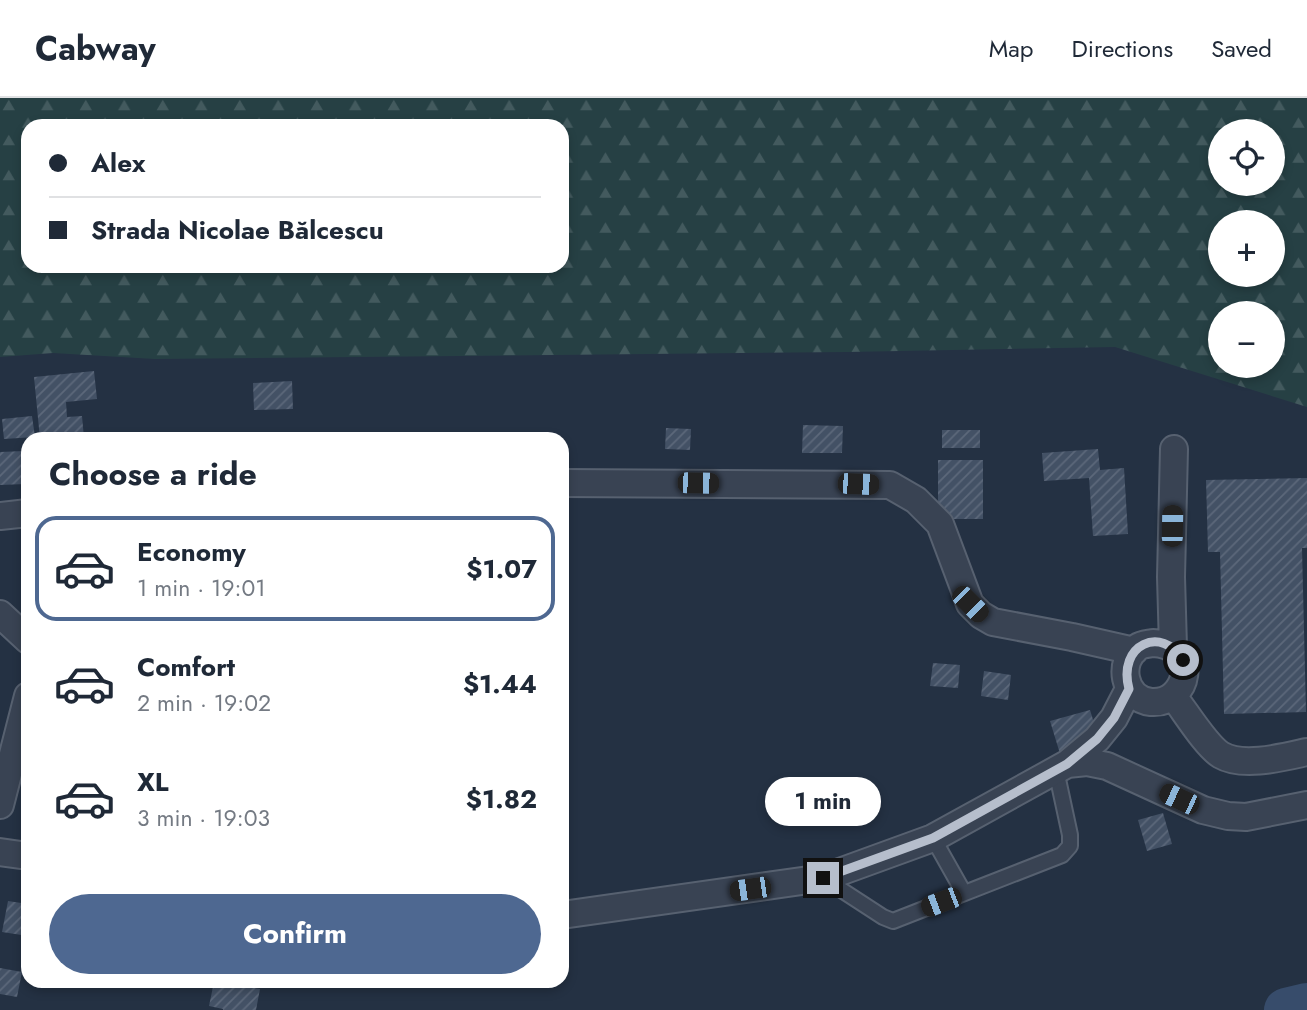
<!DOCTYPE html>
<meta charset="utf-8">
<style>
body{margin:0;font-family:Jost,sans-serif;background:#f2f2f3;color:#1f2937;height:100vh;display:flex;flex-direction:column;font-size:26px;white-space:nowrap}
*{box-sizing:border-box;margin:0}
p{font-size:23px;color:#747a83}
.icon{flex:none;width:38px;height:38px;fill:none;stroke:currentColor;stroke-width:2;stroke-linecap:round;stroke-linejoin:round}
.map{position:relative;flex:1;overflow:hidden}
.side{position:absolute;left:21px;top:334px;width:548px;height:556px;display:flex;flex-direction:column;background:#fff;border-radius:21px;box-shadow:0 4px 10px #0003}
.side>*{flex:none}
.hud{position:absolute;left:21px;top:21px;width:548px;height:154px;border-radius:21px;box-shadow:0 4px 10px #0003;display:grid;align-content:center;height:154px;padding:0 28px;background:#fff}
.controls{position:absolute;left:1208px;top:21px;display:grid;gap:14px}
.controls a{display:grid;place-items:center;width:77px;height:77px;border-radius:50%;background:#fff;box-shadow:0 4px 10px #0003;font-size:35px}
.end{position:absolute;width:32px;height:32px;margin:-16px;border:9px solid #b6becc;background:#111;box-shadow:0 0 0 4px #111}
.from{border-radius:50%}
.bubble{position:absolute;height:49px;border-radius:24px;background:#fff;box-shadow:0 4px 10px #0003;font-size:23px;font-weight:700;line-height:49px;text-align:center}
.car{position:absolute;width:21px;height:42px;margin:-21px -10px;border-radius:9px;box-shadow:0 0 5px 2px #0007;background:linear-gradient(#222 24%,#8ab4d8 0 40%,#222 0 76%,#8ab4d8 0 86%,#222 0)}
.hud b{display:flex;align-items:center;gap:24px;height:66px;font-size:26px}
.hud b+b{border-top:2px solid #e0e1e3}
.hud i{width:18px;height:18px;background:#1f2937}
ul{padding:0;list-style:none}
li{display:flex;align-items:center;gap:21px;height:105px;margin:0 14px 10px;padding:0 14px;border:4px solid transparent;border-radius:21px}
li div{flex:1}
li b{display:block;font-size:26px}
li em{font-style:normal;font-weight:700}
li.active{border-color:#4e6891}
li>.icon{width:63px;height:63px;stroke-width:1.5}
h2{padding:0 28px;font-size:32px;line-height:84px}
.primary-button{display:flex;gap:14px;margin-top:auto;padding:14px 28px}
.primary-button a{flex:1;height:80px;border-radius:42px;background:#4e6891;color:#fff;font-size:28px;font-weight:700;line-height:80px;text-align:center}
header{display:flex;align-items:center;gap:42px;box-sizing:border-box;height:98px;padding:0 35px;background:#fff;border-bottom:2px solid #e0e1e3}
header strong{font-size:33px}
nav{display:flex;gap:38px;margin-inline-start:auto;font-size:24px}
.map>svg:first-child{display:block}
.forest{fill:url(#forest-firs);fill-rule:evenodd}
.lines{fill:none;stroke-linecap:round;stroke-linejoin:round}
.river{stroke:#374c6b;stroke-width:44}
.building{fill:url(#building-hatch)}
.lane-casing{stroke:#576170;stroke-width:18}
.street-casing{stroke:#576170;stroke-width:30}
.lane{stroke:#394353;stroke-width:14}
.street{stroke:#394353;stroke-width:26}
.route{stroke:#b6becc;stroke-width:9}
</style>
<header>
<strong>Cabway</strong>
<nav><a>Map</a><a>Directions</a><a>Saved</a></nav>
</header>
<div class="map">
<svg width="1307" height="912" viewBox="0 0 1307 912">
<defs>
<pattern id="forest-firs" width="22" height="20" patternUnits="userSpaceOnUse" patternTransform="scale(1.75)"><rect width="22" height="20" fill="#264044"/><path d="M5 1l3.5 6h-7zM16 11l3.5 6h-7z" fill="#435a5e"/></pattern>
<pattern id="building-hatch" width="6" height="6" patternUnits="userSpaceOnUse" patternTransform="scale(1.75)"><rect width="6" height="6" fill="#435165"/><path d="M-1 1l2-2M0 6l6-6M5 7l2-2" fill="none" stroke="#5c687a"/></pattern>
</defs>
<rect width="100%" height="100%" fill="#243143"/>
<path class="forest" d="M0,0H1307V309L1115,249L847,254L155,261L53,255L0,259ZM28,28H562V168H28ZM1220,33H1272V86H1220ZM1220,124H1272V177H1220ZM1220,215H1272V268H1220Z"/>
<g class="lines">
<path class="river" d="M1286,912L1307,907"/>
</g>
<path class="building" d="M94,273L97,301L66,304L67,319L82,318L84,340L40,341L34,279Z
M292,283L293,311L254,312L253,285Z
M32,318L35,339L4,341L2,321Z
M803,327L843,328L842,355H802Z
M666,330L691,331L690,352L665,351Z
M942,332H980V350H942Z
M1098,351L1100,372L1124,370L1128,436L1093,438L1089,380L1044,383L1042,355Z
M24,353L26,386L0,387V354Z
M938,362H983V421H938Z
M1307,380V450H1302L1306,614L1224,616L1220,454H1208L1206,382Z
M933,565L960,567L958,590L930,588Z
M984,573L1011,577L1008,602L981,598Z
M1090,612L1095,628L1061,659L1050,623Z
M1163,715L1172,746L1147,753L1138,722Z
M8,803L28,806V838L2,834Z
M0,870L22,874L17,899L0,896Z
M214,884H222L260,891L256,912H223V911L209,908Z"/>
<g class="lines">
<g class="lane-casing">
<path id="lane" d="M933,740L964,795
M823,780L883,819L893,823L1062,757L1070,748V737L1056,672"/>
</g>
<g class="street-casing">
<path id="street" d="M562,385L890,387L916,402L940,426L970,506L981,517L993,524L1072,539L1134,553
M0,418L28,415
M0,516L28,542
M1153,545C1201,547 1189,607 1151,604C1123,601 1117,563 1138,549C1142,546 1148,546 1153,545Z
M1173,549L1171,479L1174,351
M1173,598C1185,613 1206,648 1221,657C1243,670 1284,659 1307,654
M1067,666L1097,641L1114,620L1129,591
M0,707L28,598
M0,754L28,758
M562,817L823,780L933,740L1067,666L1087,664L1107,668L1203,712L1228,718L1246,719L1307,707"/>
</g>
<use href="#lane" class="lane"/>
<use href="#street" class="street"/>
</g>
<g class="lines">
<path class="route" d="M823,780L933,740L1067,666L1097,641L1114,620L1129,591C1117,546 1162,527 1183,562"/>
</g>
</svg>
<div class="controls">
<a><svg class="icon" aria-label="locate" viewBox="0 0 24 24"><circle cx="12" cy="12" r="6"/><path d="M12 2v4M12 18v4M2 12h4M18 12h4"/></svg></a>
<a>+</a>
<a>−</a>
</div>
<i class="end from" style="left:1183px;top:562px"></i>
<i class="end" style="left:823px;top:780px"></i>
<div class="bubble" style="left:765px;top:679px;width:116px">1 min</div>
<i class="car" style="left:698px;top:385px;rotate:91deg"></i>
<i class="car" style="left:858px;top:386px;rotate:92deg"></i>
<i class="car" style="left:1172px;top:428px;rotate:1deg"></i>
<i class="car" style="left:970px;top:506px;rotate:135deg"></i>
<i class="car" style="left:1179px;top:701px;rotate:295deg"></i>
<i class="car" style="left:750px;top:791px;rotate:262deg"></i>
<i class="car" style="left:941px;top:804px;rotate:249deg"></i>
<div class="hud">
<b><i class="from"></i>Alex</b>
<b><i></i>Strada Nicolae Bălcescu</b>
</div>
<section class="side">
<h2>Choose a ride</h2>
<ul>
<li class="active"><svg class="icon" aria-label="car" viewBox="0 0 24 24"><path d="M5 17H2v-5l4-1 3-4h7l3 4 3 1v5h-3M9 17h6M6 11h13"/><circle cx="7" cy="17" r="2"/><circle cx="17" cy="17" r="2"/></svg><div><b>Economy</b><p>1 min · 19:01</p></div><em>$1.07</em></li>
<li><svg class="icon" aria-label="car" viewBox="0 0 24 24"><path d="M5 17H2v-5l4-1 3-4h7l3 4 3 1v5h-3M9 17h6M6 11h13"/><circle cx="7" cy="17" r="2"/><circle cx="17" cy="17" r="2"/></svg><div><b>Comfort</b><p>2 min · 19:02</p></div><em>$1.44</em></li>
<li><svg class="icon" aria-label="car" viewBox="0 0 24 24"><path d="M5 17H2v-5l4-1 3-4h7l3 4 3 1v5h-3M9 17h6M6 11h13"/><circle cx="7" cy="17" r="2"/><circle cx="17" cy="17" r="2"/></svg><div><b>XL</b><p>3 min · 19:03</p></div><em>$1.82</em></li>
</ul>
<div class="primary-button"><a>Confirm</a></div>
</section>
</div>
